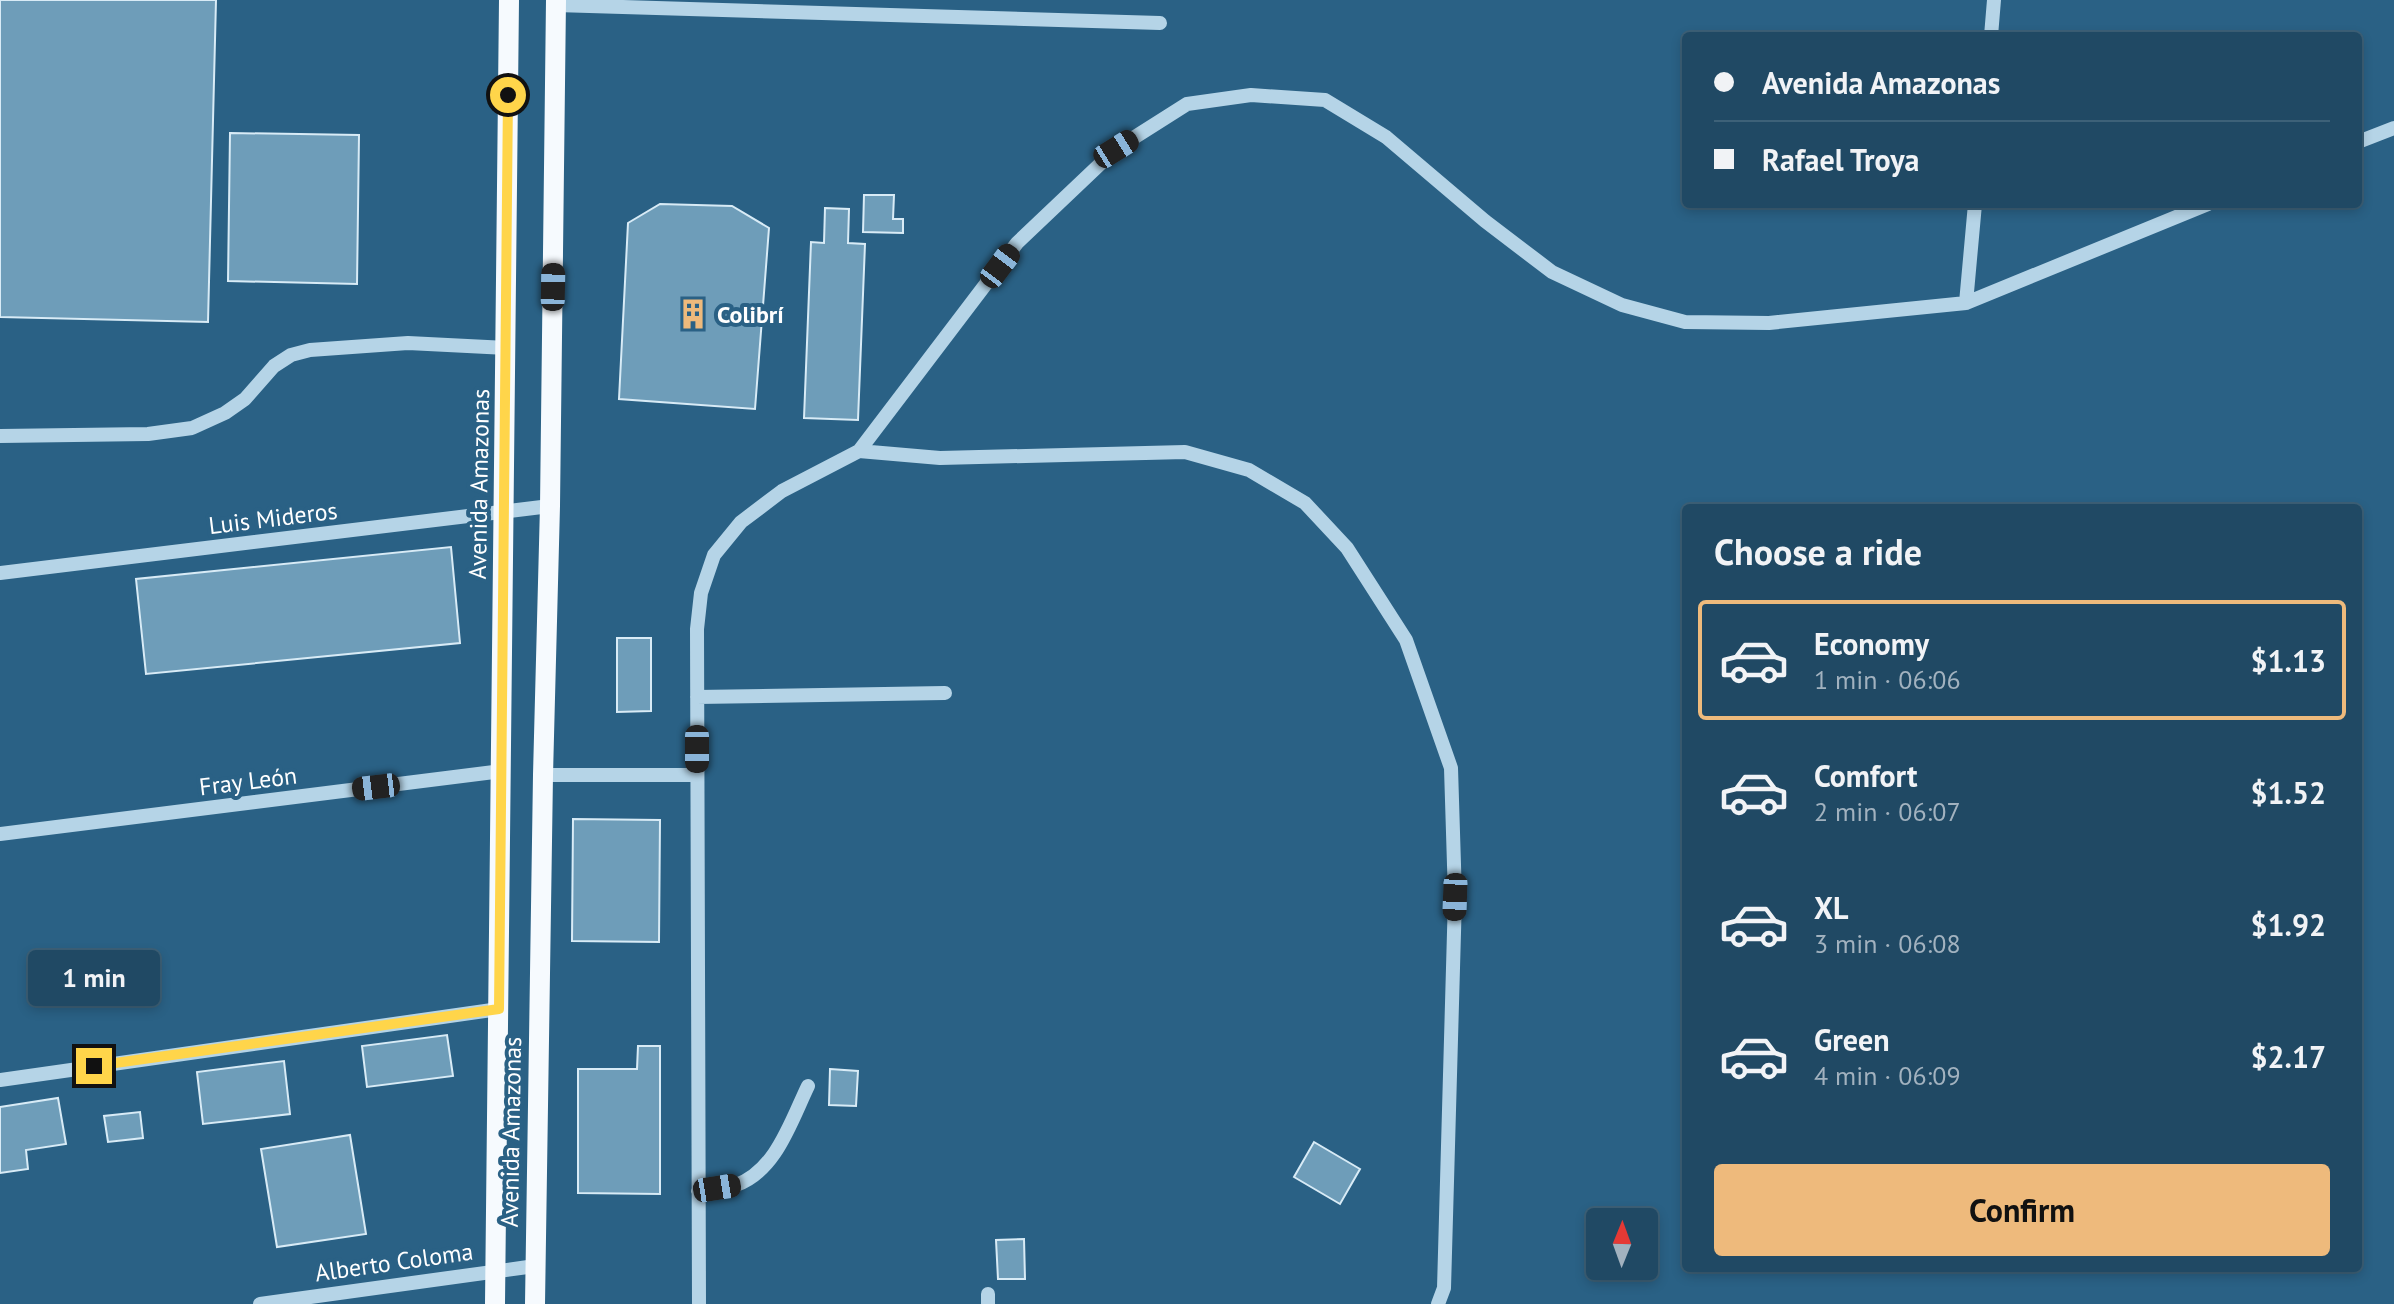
<!DOCTYPE html>
<meta charset="utf-8">
<style>
body{margin:0;font-family:"PT Sans",sans-serif;background:#28506a;color:#f1f3f6;height:100vh;display:flex;flex-direction:column;font-size:30px;white-space:nowrap}
*{box-sizing:border-box;margin:0}
p{font-size:26px;color:#a2b2bf}
.icon{flex:none;width:44px;height:44px;fill:none;stroke:currentColor;stroke-width:2;stroke-linecap:round;stroke-linejoin:round}
.map{position:relative;flex:1;overflow:hidden}
.side{position:absolute;left:1682px;top:504px;width:680px;height:768px;display:flex;flex-direction:column;background:#204964;border-radius:8px;box-shadow:0 4px 12px #0003,0 0 0 2px #3d6178}
.side>*{flex:none}
.banner{position:absolute;left:1682px;top:32px;width:680px;height:176px;border-radius:8px;box-shadow:0 4px 12px #0003,0 0 0 2px #3d6178;display:grid;align-content:center;height:176px;padding:0 32px;background:#204964}
.needle{width:52px;rotate:1deg}
.fabs{position:absolute;left:1586px;top:1208px;display:grid;gap:16px}
.fabs a{display:grid;place-items:center;width:72px;height:72px;border-radius:8px;background:#204964;box-shadow:0 4px 12px #0003,0 0 0 2px #3d6178;font-size:40px}
.end{position:absolute;width:36px;height:36px;margin:-18px;border:10px solid #ffd54a;background:#111;box-shadow:0 0 0 4px #111}
.from{border-radius:50%}
.bubble{position:absolute;height:56px;border-radius:8px;background:#204964;box-shadow:0 4px 12px #0003,0 0 0 2px #3d6178;font-size:26px;font-weight:600;line-height:56px;text-align:center}
.car{position:absolute;width:24px;height:48px;margin:-24px -12px;border-radius:10px;box-shadow:0 0 6px 2px #0007;background:linear-gradient(#222 24%,#8ab4d8 0 40%,#222 0 76%,#8ab4d8 0 86%,#222 0)}
.banner b{display:flex;align-items:center;gap:28px;height:76px;font-size:30px}
.banner b+b{border-top:2px solid #3d6178}
.banner i{width:20px;height:20px;background:#f1f3f6}
ul{padding:0;list-style:none}
li{display:flex;align-items:center;gap:24px;height:120px;margin:0 16px 12px;padding:0 16px;border:4px solid transparent;border-radius:8px}
li div{flex:1}
li b{display:block;font-size:30px}
li em{font-style:normal;font-weight:600}
li.active{border-color:#eeba7c}
li>.icon{width:72px;height:72px;stroke-width:1.5}
h2{padding:0 32px;font-size:36px;line-height:96px}
.action{display:flex;gap:16px;margin-top:auto;padding:16px 32px}
.action a{flex:1;height:92px;border-radius:8px;background:#eeba7c;color:#111;font-size:32px;font-weight:600;line-height:92px;text-align:center}
.map>svg:first-child{display:block}
.building{fill:#6e9db9;stroke:#d8ebf6;stroke-width:2}
.lines{fill:none;stroke-linecap:round;stroke-linejoin:round}
.minor{stroke:#b5d4e7;stroke-width:14}
.major{stroke:#f6fafe;stroke-width:20}
.route{stroke:#ffd54a;stroke-width:10}
.labels{text-anchor:middle;dominant-baseline:central;stroke-width:8;stroke-linejoin:round;paint-order:stroke}
.poi-label{font-size:24px;font-weight:bold;fill:#fff;stroke:#2a6185;text-anchor:start}
.street-label{font-size:24px;fill:#fff;stroke:#2a6185}
</style>
<div class="map">
<svg width="2394" height="1304" viewBox="0 0 2394 1304">
<rect width="100%" height="100%" fill="#2a6185"/>
<path class="building" d="M0,0H216L208,322L0,317Z
M230,133L359,135L357,284L228,281Z
M864,195H894L893,219H903V233L863,232Z
M660,204L732,206L769,228L755,409L619,399L628,223Z
M825,208L849,209L848,243L865,244L858,420L804,418L811,242L824,243Z
M451,547L460,643L146,674L136,579Z
M617,638H651V711L617,712Z
M573,819L660,820L659,942L572,941Z
M447,1035L453,1076L367,1087L362,1046Z
M638,1046H660V1194L578,1193V1069H637Z
M284,1061L290,1114L203,1124L197,1072Z
M830,1069L858,1071L856,1106L829,1105Z
M58,1098L66,1144L26,1150L28,1169L0,1173V1107Z
M140,1112L143,1138L108,1142L104,1116Z
M350,1135L366,1234L277,1247L261,1149Z
M1314,1142L1360,1169L1340,1204L1294,1177Z
M1024,1239L1025,1279H998L996,1240Z"/>
<g class="lines">
<path class="minor" d="M556,5L1160,23
M1991,36L1994,0
M2358,142L2394,128
M1966,303L1975,204
M0,436L148,434L192,428L225,413L245,399L274,366L291,355L310,350L408,343L507,348
M859,451L940,458L1185,452L1249,470L1305,503L1347,548L1406,640L1451,768L1455,897L1444,1288L1438,1304
M0,573L550,506
M697,697L945,693
M543,775H697
M0,834L502,771
M0,1080L499,1009
M698,1191C710,1189 725,1190 736,1185C776,1171 791,1121 808,1086
M260,1304L535,1266
M699,1304L697,629L701,593L714,555L741,522L782,491L859,451L1017,243L1116,149L1187,104L1251,95L1325,100L1386,137L1485,221L1552,272L1622,305L1685,322L1769,323L1966,303L2208,204
M988,1304V1294"/>
<path class="major" d="M495,1304L509,0
M535,1304L543,775L550,506L556,0"/>
</g>
<g class="lines">
<path class="route" d="M94,1066L499,1009L508,95"/>
</g>
<defs>
<g id="building-bare" transform="scale(2.4)"><path d="M-4-6H4V6H1V3H-1V6H-4ZM-2.5-4.3h1.7v1.8h-1.7ZM.8-4.3h1.7v1.8H.8ZM-2.5-1h1.7V.8h-1.7ZM.8-1h1.7V.8H.8Z" fill="#eeba7c" stroke="#2a6185" stroke-width="2.5" paint-order="stroke"/></g>
</defs>
<g fill-rule="evenodd">
<use href="#building-bare" x="693" y="314"/>
</g>
<g class="labels">
<g class="poi-label">
<text x="717" y="314">Colibrí</text>
</g>
<g class="street-label">
<text transform="translate(479 484) rotate(-89)">Avenida Amazonas</text>
<text transform="translate(273 518) rotate(-7)">Luis Mideros</text>
<text transform="translate(248 781) rotate(-7)">Fray León</text>
<text transform="translate(511 1132) rotate(-89)">Avenida Amazonas</text>
<text transform="translate(394 1262) rotate(-8)">Alberto Coloma</text>
</g>
</g>
</svg>
<div class="fabs">
<a><svg class="needle" viewBox="-14 -14 28 28"><path d="M0-13l5 13h-10z" fill="#e53935"/><path d="M0 13l5-13h-10z" fill="#a2b2bf"/></svg></a>
</div>
<i class="end from" style="left:508px;top:95px"></i>
<i class="end" style="left:94px;top:1066px"></i>
<div class="bubble" style="left:28px;top:950px;width:132px">1 min</div>
<i class="car" style="left:1116px;top:149px;rotate:58deg"></i>
<i class="car" style="left:1000px;top:266px;rotate:37deg"></i>
<i class="car" style="left:553px;top:287px;rotate:1deg"></i>
<i class="car" style="left:697px;top:749px;rotate:180deg"></i>
<i class="car" style="left:376px;top:787px;rotate:263deg"></i>
<i class="car" style="left:1455px;top:897px;rotate:182deg"></i>
<i class="car" style="left:717px;top:1188px;rotate:81deg"></i>
<div class="banner">
<b><i class="from"></i>Avenida Amazonas</b>
<b><i></i>Rafael Troya</b>
</div>
<section class="side">
<h2>Choose a ride</h2>
<ul>
<li class="active"><svg class="icon" aria-label="car" viewBox="0 0 24 24"><path d="M5 17H2v-5l4-1 3-4h7l3 4 3 1v5h-3M9 17h6M6 11h13"/><circle cx="7" cy="17" r="2"/><circle cx="17" cy="17" r="2"/></svg><div><b>Economy</b><p>1 min · 06:06</p></div><em>$1.13</em></li>
<li><svg class="icon" aria-label="car" viewBox="0 0 24 24"><path d="M5 17H2v-5l4-1 3-4h7l3 4 3 1v5h-3M9 17h6M6 11h13"/><circle cx="7" cy="17" r="2"/><circle cx="17" cy="17" r="2"/></svg><div><b>Comfort</b><p>2 min · 06:07</p></div><em>$1.52</em></li>
<li><svg class="icon" aria-label="car" viewBox="0 0 24 24"><path d="M5 17H2v-5l4-1 3-4h7l3 4 3 1v5h-3M9 17h6M6 11h13"/><circle cx="7" cy="17" r="2"/><circle cx="17" cy="17" r="2"/></svg><div><b>XL</b><p>3 min · 06:08</p></div><em>$1.92</em></li>
<li><svg class="icon" aria-label="car" viewBox="0 0 24 24"><path d="M5 17H2v-5l4-1 3-4h7l3 4 3 1v5h-3M9 17h6M6 11h13"/><circle cx="7" cy="17" r="2"/><circle cx="17" cy="17" r="2"/></svg><div><b>Green</b><p>4 min · 06:09</p></div><em>$2.17</em></li>
</ul>
<div class="action"><a>Confirm</a></div>
</section>
</div>
